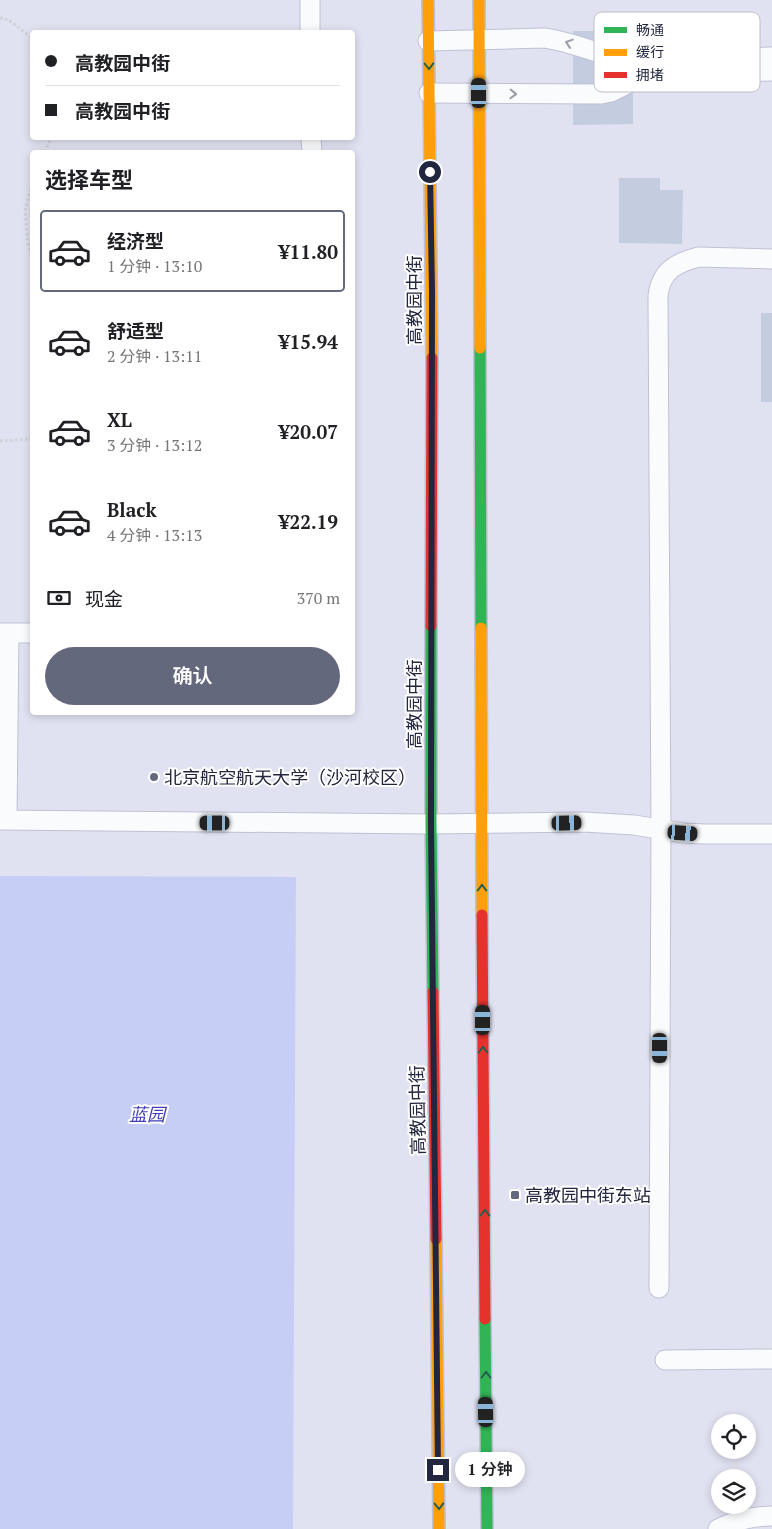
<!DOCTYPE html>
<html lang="zh">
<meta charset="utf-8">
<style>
body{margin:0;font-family:"PT Serif","Noto Sans SC",serif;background:#f2f2f2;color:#202124;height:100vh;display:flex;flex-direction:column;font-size:19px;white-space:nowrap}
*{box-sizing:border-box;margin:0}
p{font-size:16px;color:#757577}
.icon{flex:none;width:28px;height:28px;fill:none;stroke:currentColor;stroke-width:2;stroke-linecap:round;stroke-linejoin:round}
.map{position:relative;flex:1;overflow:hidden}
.panel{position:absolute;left:30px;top:150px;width:325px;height:565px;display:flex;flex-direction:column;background:#fff;border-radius:5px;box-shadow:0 2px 8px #0003}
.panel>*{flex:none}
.hud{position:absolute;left:30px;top:30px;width:325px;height:110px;border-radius:5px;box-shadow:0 2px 8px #0003;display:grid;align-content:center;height:110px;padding:0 15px;background:#fff}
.controls{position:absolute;left:711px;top:1414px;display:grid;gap:10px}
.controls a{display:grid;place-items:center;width:45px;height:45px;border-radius:50%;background:#fff;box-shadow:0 2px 8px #0003;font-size:25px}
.end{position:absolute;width:22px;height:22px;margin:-11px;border:6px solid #22263f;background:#fff;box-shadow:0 0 0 2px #fff}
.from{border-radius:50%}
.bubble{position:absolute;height:35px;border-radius:18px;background:#fff;box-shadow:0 2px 8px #0003;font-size:16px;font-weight:600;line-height:35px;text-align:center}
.car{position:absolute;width:15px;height:30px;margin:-15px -8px;border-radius:6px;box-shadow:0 0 4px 1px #0007;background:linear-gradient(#222 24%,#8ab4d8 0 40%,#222 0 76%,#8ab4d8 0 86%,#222 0)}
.hud b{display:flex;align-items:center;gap:18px;height:48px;font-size:19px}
.hud b+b{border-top:1px solid #e0e0e0}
.hud i{width:12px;height:12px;background:#202124}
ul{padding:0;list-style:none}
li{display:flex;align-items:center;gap:15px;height:82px;margin:0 10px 8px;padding:0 5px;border:2px solid transparent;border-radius:5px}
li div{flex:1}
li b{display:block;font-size:19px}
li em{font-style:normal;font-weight:600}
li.active{border-color:#64687d}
li>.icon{width:45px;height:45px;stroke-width:1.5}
h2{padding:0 15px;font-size:22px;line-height:60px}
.pay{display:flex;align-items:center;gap:12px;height:55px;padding:0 15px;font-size:19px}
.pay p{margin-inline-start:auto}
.button{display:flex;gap:10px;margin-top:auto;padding:10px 15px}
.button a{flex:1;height:58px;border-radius:30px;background:#64687d;color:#fff;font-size:20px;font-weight:600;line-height:58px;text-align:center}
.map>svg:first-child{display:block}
.green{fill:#c7cef5}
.building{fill:#c4cde0}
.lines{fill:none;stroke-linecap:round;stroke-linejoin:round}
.street-casing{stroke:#bec1d5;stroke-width:21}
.fast-casing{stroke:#bec1d5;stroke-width:14}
.slow-casing{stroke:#bec1d5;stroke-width:14}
.jam-casing{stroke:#bec1d5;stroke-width:14}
.path{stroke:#d0d1d6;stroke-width:3;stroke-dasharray:2.5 2.5;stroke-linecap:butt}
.street{stroke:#fafbfd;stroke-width:19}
.fast{stroke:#30b455;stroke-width:11}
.slow{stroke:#ff9f0a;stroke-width:11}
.jam{stroke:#e5322d;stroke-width:11}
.oneway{stroke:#999ba8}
.oneway2{stroke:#285f48}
.route{stroke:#22263f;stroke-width:6}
.poi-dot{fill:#64687d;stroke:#fff;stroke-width:2}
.labels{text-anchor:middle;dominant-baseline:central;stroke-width:4;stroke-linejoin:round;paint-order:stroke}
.street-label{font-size:18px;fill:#22263f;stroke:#fff}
.poi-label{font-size:18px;fill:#22263f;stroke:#fff;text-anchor:start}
.park-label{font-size:18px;font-style:italic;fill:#3f3cb7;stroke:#fff}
.key{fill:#fff;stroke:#bdbec5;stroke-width:1}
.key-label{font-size:14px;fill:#22263f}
</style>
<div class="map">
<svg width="772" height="1529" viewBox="0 0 772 1529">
<rect width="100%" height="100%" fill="#e0e2f1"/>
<path class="green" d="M0,876L296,877L293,1529H0Z"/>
<path class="building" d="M573,31H633V124L573,125Z
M619,178H660V190H683L682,244L619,243Z
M761,313H772V402H761Z"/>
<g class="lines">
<g class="street-casing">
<path id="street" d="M310,0V32
M428,41L544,38C576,42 605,58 637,62L772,57
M429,93L601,94L611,92L629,83L657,75L772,71
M311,138L312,152
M0,633H32
M0,820L431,824L584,822L634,825L683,833L704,834H772
M7,820L9,633
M659,1288L661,828L658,296C661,271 675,263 699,257L772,259
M665,1360L772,1359
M718,1529C736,1520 752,1516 772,1516"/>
</g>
<g class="fast-casing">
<path id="fast" d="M480,348L481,628
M431,626V824L433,992
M485,1319L487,1529"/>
</g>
<g class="slow-casing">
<path id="slow" d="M428,0L432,358
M479,0L480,348
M481,628L482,915
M436,1239L439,1529"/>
</g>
<g class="jam-casing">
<path id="jam" d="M431,626L432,358
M482,915L485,1319
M433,992L436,1239"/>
</g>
<path class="path" d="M0,18L9,20L32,38
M45,152L51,138
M32,184L25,211L28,243L32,256
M0,441L30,439L32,437"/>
<use href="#street" class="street"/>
<use href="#fast" class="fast"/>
<use href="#slow" class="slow"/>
<use href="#jam" class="jam"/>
</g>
<defs><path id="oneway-chevron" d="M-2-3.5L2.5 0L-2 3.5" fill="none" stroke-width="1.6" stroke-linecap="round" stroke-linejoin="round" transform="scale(1.25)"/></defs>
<g class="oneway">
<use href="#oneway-chevron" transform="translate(569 43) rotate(-162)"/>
<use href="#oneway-chevron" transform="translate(513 94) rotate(2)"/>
</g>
<g class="oneway2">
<use href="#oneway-chevron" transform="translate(429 66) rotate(89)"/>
<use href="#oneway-chevron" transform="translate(482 888) rotate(-90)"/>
<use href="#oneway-chevron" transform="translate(483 1050) rotate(-90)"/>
<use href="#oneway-chevron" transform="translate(485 1213) rotate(-90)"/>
<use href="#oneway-chevron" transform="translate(486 1375) rotate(-90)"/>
<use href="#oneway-chevron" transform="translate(439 1506) rotate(89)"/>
</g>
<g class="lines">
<path class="route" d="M430,172L432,291L431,824L438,1470"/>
</g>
<g class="poi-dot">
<circle cx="154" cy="777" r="5"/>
<rect x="510" y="1190" width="10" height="10" rx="2.5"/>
</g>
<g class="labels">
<g class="street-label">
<text transform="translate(414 300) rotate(-90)">高教园中街</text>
<text transform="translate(414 704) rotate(-90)">高教园中街</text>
<text transform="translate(417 1110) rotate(-91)">高教园中街</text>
</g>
<g class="poi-label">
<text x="164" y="777">北京航空航天大学（沙河校区）</text>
<text x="525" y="1195">高教园中街东站</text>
</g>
<g class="park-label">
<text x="147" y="1114">蓝园</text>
</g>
</g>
<rect x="594" y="12" width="166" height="80" rx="8" class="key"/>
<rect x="604" y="27" width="23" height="6" fill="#30b455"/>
<rect x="604" y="49" width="23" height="7" fill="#ff9f0a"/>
<rect x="604" y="72" width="23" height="6" fill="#e5322d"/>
<g class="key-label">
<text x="636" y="35">畅通</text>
<text x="636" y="57">缓行</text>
<text x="636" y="80">拥堵</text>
</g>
</svg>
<div class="controls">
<a><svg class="icon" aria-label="locate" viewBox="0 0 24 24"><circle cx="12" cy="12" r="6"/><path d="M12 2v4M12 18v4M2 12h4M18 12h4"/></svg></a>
<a><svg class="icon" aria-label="layers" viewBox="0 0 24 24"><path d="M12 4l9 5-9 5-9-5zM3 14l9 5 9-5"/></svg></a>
</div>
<i class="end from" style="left:430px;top:172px"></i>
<i class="end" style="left:438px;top:1470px"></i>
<div class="bubble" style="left:455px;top:1452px;width:70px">1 分钟</div>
<i class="car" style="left:479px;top:93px;rotate:0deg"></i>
<i class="car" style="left:215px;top:823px;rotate:270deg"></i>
<i class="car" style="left:567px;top:823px;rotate:89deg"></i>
<i class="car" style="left:683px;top:833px;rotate:94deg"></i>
<i class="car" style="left:483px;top:1020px;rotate:0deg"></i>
<i class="car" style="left:660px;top:1048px;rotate:180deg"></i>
<i class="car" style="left:486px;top:1412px;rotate:359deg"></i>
<div class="hud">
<b><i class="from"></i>高教园中街</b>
<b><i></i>高教园中街</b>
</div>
<section class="panel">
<h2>选择车型</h2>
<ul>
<li class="active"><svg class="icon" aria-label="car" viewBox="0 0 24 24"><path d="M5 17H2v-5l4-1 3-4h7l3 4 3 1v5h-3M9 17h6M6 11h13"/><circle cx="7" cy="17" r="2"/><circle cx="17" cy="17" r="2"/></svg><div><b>经济型</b><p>1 分钟 · 13:10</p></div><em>¥11.80</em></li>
<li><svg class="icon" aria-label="car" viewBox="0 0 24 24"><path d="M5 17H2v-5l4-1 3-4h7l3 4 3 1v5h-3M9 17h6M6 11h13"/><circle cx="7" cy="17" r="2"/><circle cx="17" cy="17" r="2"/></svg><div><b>舒适型</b><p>2 分钟 · 13:11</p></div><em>¥15.94</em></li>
<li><svg class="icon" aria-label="car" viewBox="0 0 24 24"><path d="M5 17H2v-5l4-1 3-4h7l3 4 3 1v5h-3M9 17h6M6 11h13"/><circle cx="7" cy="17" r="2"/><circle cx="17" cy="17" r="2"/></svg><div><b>XL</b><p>3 分钟 · 13:12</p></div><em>¥20.07</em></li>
<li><svg class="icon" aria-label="car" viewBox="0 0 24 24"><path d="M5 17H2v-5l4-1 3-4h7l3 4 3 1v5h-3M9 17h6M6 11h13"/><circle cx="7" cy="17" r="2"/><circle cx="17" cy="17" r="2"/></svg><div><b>Black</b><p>4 分钟 · 13:13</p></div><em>¥22.19</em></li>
</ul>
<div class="pay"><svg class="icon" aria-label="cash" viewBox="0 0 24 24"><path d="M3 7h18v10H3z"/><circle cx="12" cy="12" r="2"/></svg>现金<p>370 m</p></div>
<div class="button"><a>确认</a></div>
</section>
</div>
